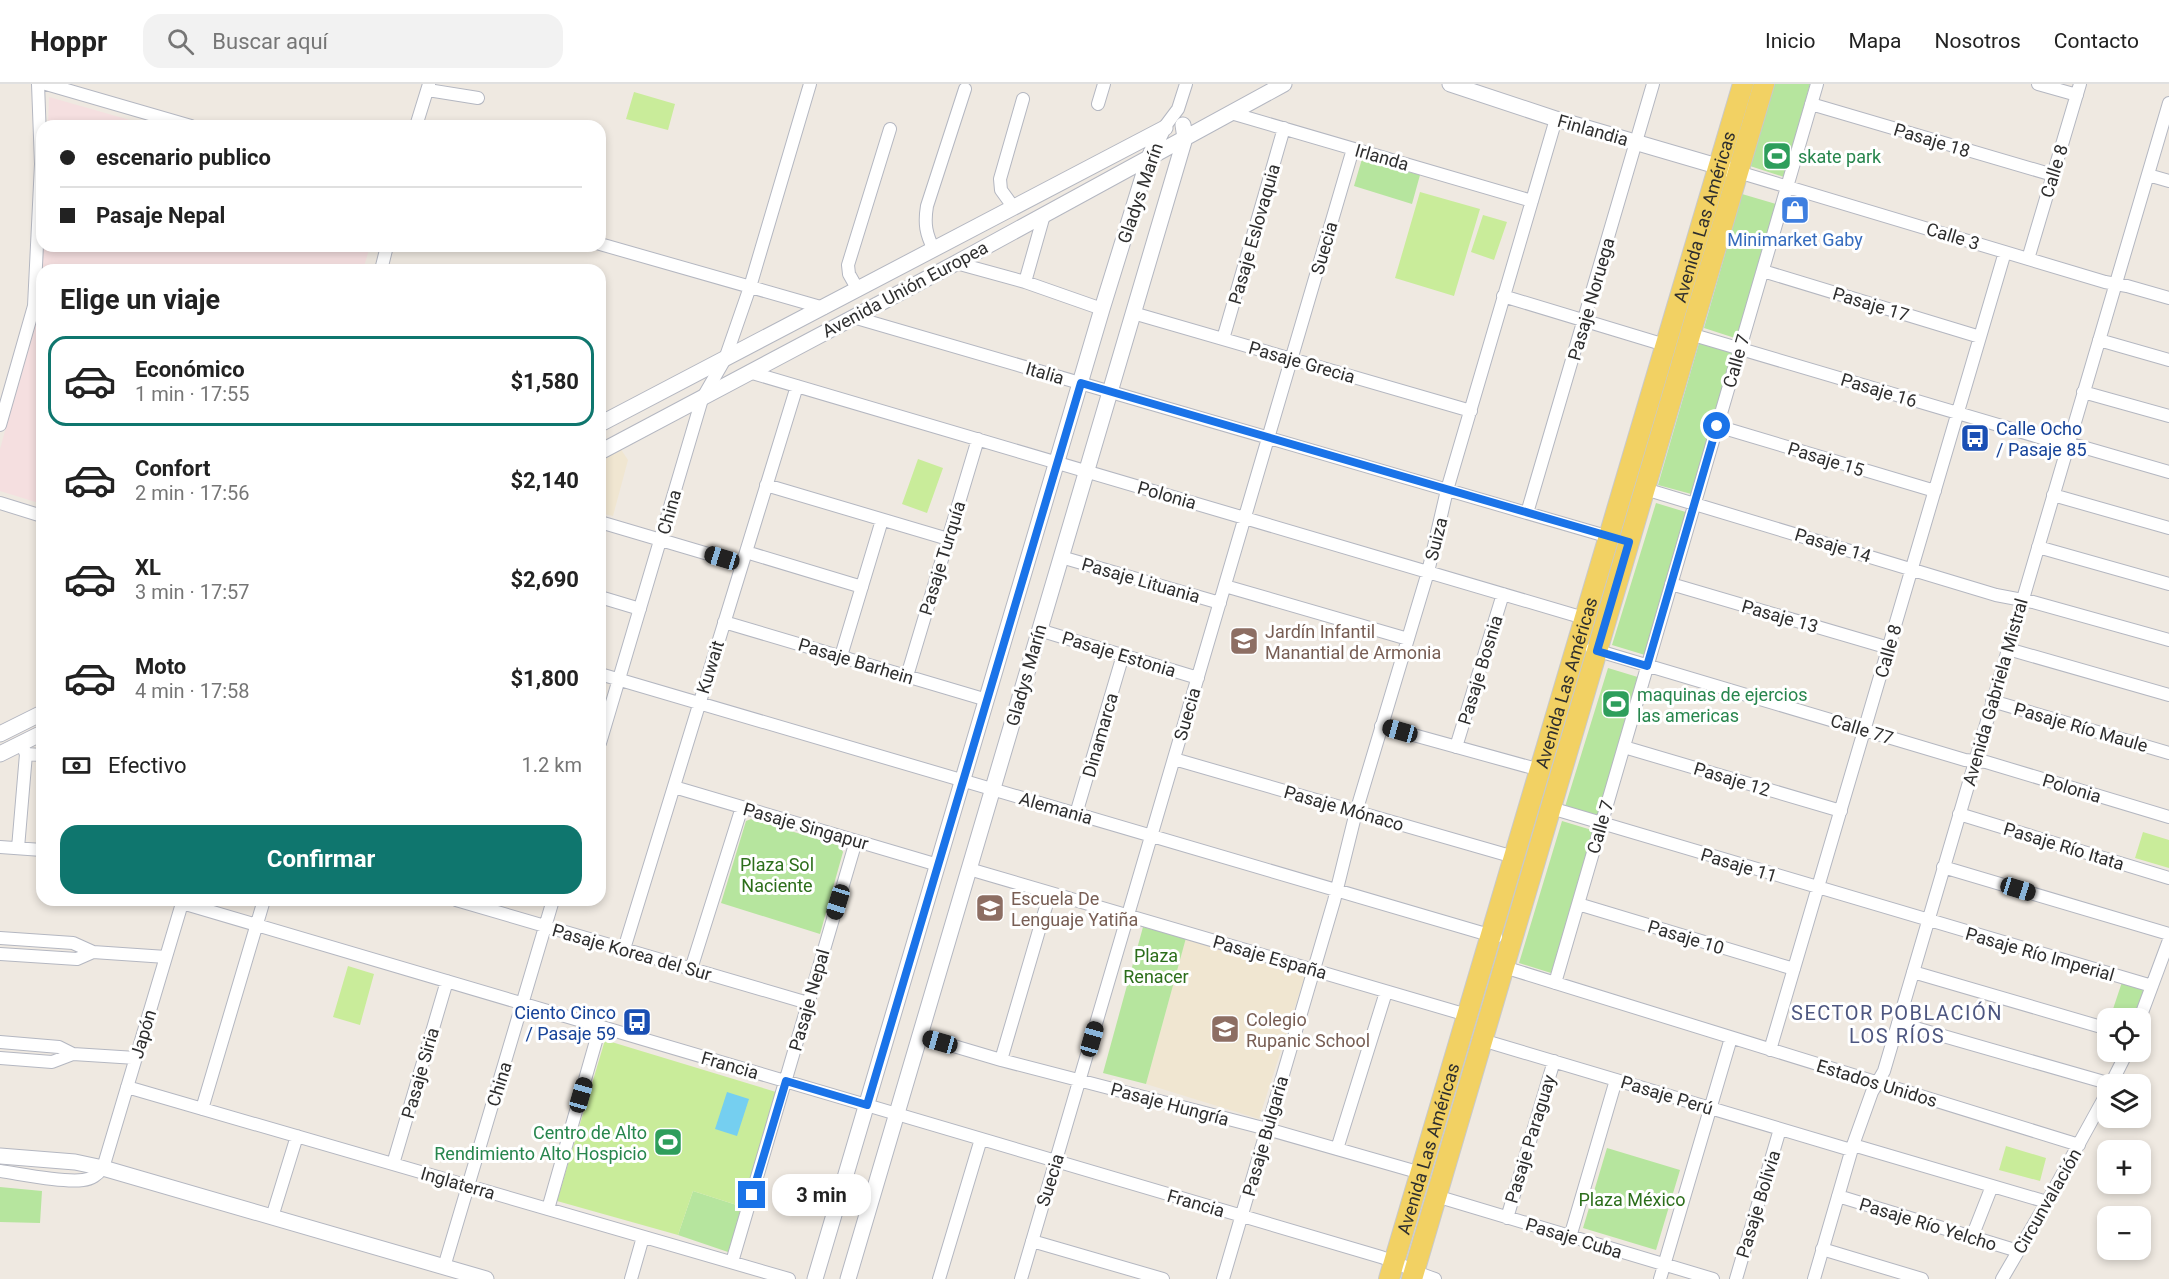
<!DOCTYPE html>
<html lang="es">
<meta charset="utf-8">
<style>
body{margin:0;font-family:Roboto,sans-serif;background:#f2f2f2;color:#222;height:100vh;display:flex;flex-direction:column;font-size:22px;white-space:nowrap}
*{box-sizing:border-box;margin:0}
p{font-size:20px;color:#767676}
.icon{flex:none;width:33px;height:33px;fill:none;stroke:currentColor;stroke-width:2;stroke-linecap:round;stroke-linejoin:round}
.map{position:relative;flex:1;overflow:hidden}
.details{position:absolute;left:36px;top:180px;width:570px;height:642px;display:flex;flex-direction:column;background:#fff;border-radius:18px;box-shadow:0 3px 9px #0003}
.details>*{flex:none}
.guide{position:absolute;left:36px;top:36px;width:570px;height:132px;border-radius:18px;box-shadow:0 3px 9px #0003;display:grid;align-content:center;height:132px;padding:0 24px;background:#fff}
.tools{position:absolute;left:2097px;top:924px;display:grid;gap:12px}
.tools a{display:grid;place-items:center;width:54px;height:54px;border-radius:12px;background:#fff;box-shadow:0 3px 9px #0003;font-size:30px}
.end{position:absolute;width:27px;height:27px;margin:-14px;border:8px solid #1a73e8;background:#fff;box-shadow:0 0 0 3px #fff}
.from{border-radius:50%}
.bubble{position:absolute;height:42px;border-radius:18px;background:#fff;box-shadow:0 3px 9px #0003;font-size:20px;font-weight:700;line-height:42px;text-align:center}
.car{position:absolute;width:18px;height:36px;margin:-18px -9px;border-radius:8px;box-shadow:0 0 4px 2px #0007;background:linear-gradient(#222 24%,#8ab4d8 0 40%,#222 0 76%,#8ab4d8 0 86%,#222 0)}
.guide b{display:flex;align-items:center;gap:21px;height:57px;font-size:22px}
.guide b+b{border-top:2px solid #e0e0e0}
.guide i{width:15px;height:15px;background:#222}
ul{padding:0;list-style:none}
li{display:flex;align-items:center;gap:18px;height:90px;margin:0 12px 9px;padding:0 12px;border:3px solid transparent;border-radius:18px}
li div{flex:1}
li b{display:block;font-size:22px}
li em{font-style:normal;font-weight:700}
li.current{border-color:#0f766e}
li>.icon{width:54px;height:54px;stroke-width:1.5}
h2{padding:0 24px;font-size:27px;line-height:72px}
.pay{display:flex;align-items:center;gap:15px;height:66px;padding:0 24px;font-size:22px}
.pay p{margin-inline-start:auto}
.action{display:flex;gap:12px;margin-top:auto;padding:12px 24px}
.action a{flex:1;height:69px;border-radius:18px;background:#0f766e;color:#fff;font-size:24px;font-weight:700;line-height:69px;text-align:center}
header{display:flex;align-items:center;gap:36px;box-sizing:border-box;height:84px;padding:0 30px;background:#fff;border-bottom:2px solid #e0e0e0}
header strong{font-size:28px}
nav{display:flex;gap:33px;margin-inline-start:auto;font-size:21px}
.search{width:420px;height:54px;background:#f2f2f2;display:flex;align-items:center;gap:15px;box-sizing:border-box;padding:0 21px;border-radius:18px;color:#767676;font-size:22px}
.map>svg:first-child{display:block}
.education{fill:#f0e6d1}
.medical{fill:#f5dfe0}
.green{fill:#b6e59e}
.pitch{fill:#c9ec9a}
.water{fill:#75cff0}
.lines{fill:none;stroke-linecap:round;stroke-linejoin:round}
.minor-casing{stroke:#b4b7c1;stroke-width:14}
.tertiary-casing{stroke:#b4b7c1;stroke-width:17}
.primary-casing{stroke:#c9c9c9;stroke-width:22}
.minor{stroke:#fff;stroke-width:12}
.tertiary{stroke:#fff;stroke-width:15}
.primary{stroke:#f2d163;stroke-width:20}
.route{stroke:#1a73e8;stroke-width:8}
.labels{text-anchor:middle;dominant-baseline:central;stroke-width:6;stroke-linejoin:round;paint-order:stroke}
.street-label{font-size:18px;fill:#2e2e2e;stroke:#fff}
.leisure-label{font-size:18px;fill:#27864d;stroke:#fff;text-anchor:start}
.shop-label{font-size:18px;fill:#366cbe;stroke:#fff}
.transit-label{font-size:18px;fill:#164399;stroke:#fff;text-anchor:start}
.education-label{font-size:18px;fill:#785e54;stroke:#fff;text-anchor:start}
.park-label{font-size:18px;fill:#2c6e1b;stroke:#fff}
.neighbourhood-label{font-size:20px;letter-spacing:1.5px;fill:#4d5680;stroke:#fff}
</style>
<header>
<strong>Hoppr</strong>
<div class="search"><svg class="icon" aria-label="search" viewBox="0 0 24 24"><circle cx="10" cy="10" r="6"/><path d="M15 15l6 6"/></svg>Buscar aquí</div>
<nav><a>Inicio</a><a>Mapa</a><a>Nosotros</a><a>Contacto</a></nav>
</header>
<div class="map">
<svg width="2169" height="1195" viewBox="0 0 2169 1195">
<rect width="100%" height="100%" fill="#efe9e1"/>
<path class="education" d="M620,364L628,376L613,432L600,429V375Z
M1186,854L1306,889L1259,1035L1146,1000Z"/>
<path class="medical" d="M49,13L151,42H48Z
M43,162H370L363,186H42V420L0,407V365L41,218Z"/>
<path class="green" d="M1773,0H1810L1784,93L1750,82Z
M1362,75L1420,91L1412,120L1354,102Z
M1742,110L1776,120L1738,255L1704,244Z
M1699,259L1735,269L1695,411L1658,401Z
M1656,419L1689,429L1645,571L1612,561Z
M1608,584L1641,594L1597,736L1564,726Z
M751,735L840,762L843,768L820,850L721,819L746,737Z
M1562,737L1595,747L1551,889L1519,879Z
M1143,843L1186,854L1146,1000L1103,989Z
M2122,898L2146,906L2137,934H2110Z
M1607,1064L1680,1086L1656,1166L1583,1144Z
M0,1103L42,1107L40,1139L0,1138Z
M693,1107L743,1123L728,1168L678,1151Z"/>
<path class="pitch" d="M634,8L675,20L668,46L626,35Z
M1420,108L1480,125L1454,212L1395,194Z
M1483,131L1507,138L1494,176L1471,168Z
M918,375L943,384L927,429L902,420Z
M2143,748L2169,756V784L2135,774Z
M348,882L374,890L360,941L333,933Z
M605,956L776,1008L743,1123L693,1107L678,1151L557,1117Z
M2006,1062L2046,1074L2040,1097L1999,1086Z"/>
<path class="water" d="M727,1008L749,1015L737,1052L715,1045Z"/>
<g class="lines">
<g class="minor-casing">
<path id="minor" d="M46,0L191,42
M2038,0L2077,11
M428,6L478,14
M1098,20L1104,0
M1811,20L2053,91
M1231,29L1532,117
M416,42L429,0
M1163,45L1178,25L1186,0
M1738,88L2105,198L2127,202L2169,214
M2148,91L2169,97
M1014,124L1001,106L1000,95L1023,15
M600,160L824,224
M934,166C926,150 924,140 927,122L965,5
M2028,175L2080,0
M956,179L1025,198L1102,225
M381,186L387,162
M1763,187L1980,253
M1025,198L1044,131
M858,206L849,190L848,181L890,45
M1503,212L1665,261
M1133,229L1471,327
M853,233L1613,454
M1690,250L2059,359L2079,362L2169,388
M1223,255L1284,44
M2099,256L2169,276
M749,288L1584,534
M2083,308L2169,332
M0,341L34,222L41,80L38,0
M1717,342L1935,407
M766,401L948,455
M1645,405L1996,511L2033,518L2169,556
M2053,411L2169,444
M0,419L42,432
M1527,429L1653,0
M600,438L742,480
M2038,463L2169,500
M746,468L862,503
M1061,473L1220,519
M1671,500L1889,564
M1225,502L1408,555
M600,513L640,525
M724,538L987,616
M1039,546L1198,594
M1592,565L1965,676L1986,678L2169,733
M2008,565L2169,611
M841,572L882,436
M600,590L1496,853
M907,592L978,355
M1992,617L2169,669
M1381,642L1540,686
M600,659L702,315L725,275L750,203L810,0
M1456,663L1503,510
M1624,663L1841,727
M26,670L42,671
M1174,675L1514,773
M674,703L938,781
M1551,724L2152,902
M1076,730L1123,571
M1959,730L2169,794
M0,763L42,766
M18,764L26,670L21,659
M1943,783L2169,850
M969,785L1467,931
M456,816L808,919
M182,819L1381,1173C1400,1179 1416,1189 1435,1195
M1578,820L1794,885
M0,854L73,859L93,868L166,873
M624,865L797,302
M0,870L77,875L93,868
M1504,883L2079,1061
M691,885L742,723
M1913,888L2108,945
M1555,899L1817,0
M2140,934L2169,856
M1898,939L2111,1000
M920,952L1001,976L1267,1045L1421,1089
M1482,956L1851,1066
M0,958L59,963L73,970L136,974
M1770,966L2005,168
M0,974L52,978L73,970
M1001,976L1050,809
M2111,1000L2127,968
M127,1003L789,1195
M202,1025L264,816
M1853,1061L2047,1118
M1337,1065L1386,908
M393,1080L447,897
M0,1087C21,1090 63,1099 83,1096C92,1095 97,1091 103,1084L183,816
M1436,1112L1713,1195
M1838,1112L2018,1167
M548,1125L600,943
M272,1133L297,1052
M1507,1134L1554,977
M1570,1153L1616,996
M1972,1153L1992,1102
M1032,1157L1163,1195
M1822,1165L1922,1195
M732,1178L856,757
M444,1183L553,816
M631,1195L643,1153
M939,1195L981,1055
M1021,1195L1353,65
M1223,1195L1334,817L1356,728L1428,488L1447,406L1556,35
M1660,1195L1731,954
M1736,1195L1780,1045
M1814,1195L1853,1061L1872,1008L1884,987L2169,19
M2002,1195L2047,1118L2108,1007"/>
</g>
<g class="tertiary-casing">
<path id="tertiary" d="M1450,0L1556,35L1727,85
M600,340L1165,44
M600,368L956,179L1284,0
M0,650L42,629
M0,670L42,649
M0,1072L75,1078L103,1084L486,1195
M815,1195L1102,225L1149,73L1163,45
M848,1195L1185,54L1183,41"/>
</g>
<g class="primary-casing">
<g id="primary">
<path id="s1" d="M1389,1195L1743,0"/>
<path d="M1412,1195L1764,0"/>
</g>
</g>
<use href="#minor" class="minor"/>
<use href="#tertiary" class="tertiary"/>
<use href="#primary" class="primary"/>
</g>
<g class="lines">
<path class="route" d="M752,1111L786,997L867,1021L1081,299L1629,458L1597,567L1647,582L1717,342"/>
</g>
<defs>
<g id="stadium-square" transform="scale(1.5)"><rect x="-9" y="-9" width="18" height="18" rx="4" fill="#2e9e5b" stroke="#fff"/><path d="M0-5a6.5 5 0 1 0 0 10a6.5 5 0 1 0 0-10ZM-3.5-1.8h7v3.6h-7Z" fill="#fff"/></g>
<g id="shop-square" transform="scale(1.5)"><rect x="-9" y="-9" width="18" height="18" rx="4" fill="#3f7fe0" stroke="#fff"/><path d="M-5-2.5h2.3a2.7 3.5 0 0 1 5.4 0H5L5.5 6h-11ZM-1.5-2.5h3a1.5 2.3 0 0 0-3 0Z" fill="#fff"/></g>
<g id="bus-square" transform="scale(1.5)"><rect x="-9" y="-9" width="18" height="18" rx="4" fill="#1a4fb4" stroke="#fff"/><path d="M-5-6H5V4H4V6H2V4H-2V6H-4V4H-5ZM-3.5-4V0h7V-4ZM-3.5 1.2v1.5H-2V1.2ZM2 1.2v1.5H3.5V1.2Z" fill="#fff"/></g>
<g id="school-square" transform="scale(1.5)"><rect x="-9" y="-9" width="18" height="18" rx="4" fill="#8d6e63" stroke="#fff"/><path d="M0-5L7-2L0 1L-7-2ZM-4 1L0 2.5L4 1V4Q0 6-4 4Z" fill="#fff"/></g>
</defs>
<g fill-rule="evenodd">
<use href="#stadium-square" x="1777" y="72"/>
<use href="#shop-square" x="1795" y="126"/>
<use href="#bus-square" x="1975" y="354"/>
<use href="#school-square" x="1244" y="557"/>
<use href="#stadium-square" x="1616" y="620"/>
<use href="#school-square" x="990" y="824"/>
<use href="#bus-square" x="637" y="938"/>
<use href="#school-square" x="1225" y="945"/>
<use href="#stadium-square" x="668" y="1058"/>
</g>
<g class="labels">
<g class="street-label">
<text transform="translate(1593 46) rotate(16)">Finlandia</text>
<text transform="translate(1932 56) rotate(17)">Pasaje 18</text>
<text transform="translate(1382 73) rotate(16)">Irlanda</text>
<text transform="translate(2054 87) rotate(-73)">Calle 8</text>
<text transform="translate(1140 109) rotate(-71)">Gladys Marín</text>
<text stroke="none"><textPath href="#s1" startOffset="1108">Avenida Las Américas</textPath></text>
<text transform="translate(1254 150) rotate(-74)">Pasaje Eslovaquia</text>
<text transform="translate(1953 152) rotate(17)">Calle 3</text>
<text transform="translate(1324 164) rotate(-74)">Suecia</text>
<text transform="translate(905 205) rotate(-28)">Avenida Unión Europea</text>
<text transform="translate(1591 215) rotate(-74)">Pasaje Noruega</text>
<text transform="translate(1871 220) rotate(17)">Pasaje 17</text>
<text transform="translate(1736 277) rotate(-74)">Calle 7</text>
<text transform="translate(1302 278) rotate(16)">Pasaje Grecia</text>
<text transform="translate(1045 289) rotate(16)">Italia</text>
<text transform="translate(1879 306) rotate(17)">Pasaje 16</text>
<text transform="translate(1826 375) rotate(17)">Pasaje 15</text>
<text transform="translate(1167 411) rotate(16)">Polonia</text>
<text transform="translate(669 428) rotate(-74)">China</text>
<text transform="translate(1436 455) rotate(-76)">Suiza</text>
<text transform="translate(1833 461) rotate(17)">Pasaje 14</text>
<text transform="translate(942 474) rotate(-73)">Pasaje Turquía</text>
<text transform="translate(1141 496) rotate(16)">Pasaje Lituania</text>
<text transform="translate(1780 532) rotate(16)">Pasaje 13</text>
<text transform="translate(1888 567) rotate(-74)">Calle 8</text>
<text transform="translate(1119 570) rotate(17)">Pasaje Estonia</text>
<text transform="translate(856 577) rotate(17)">Pasaje Barhein</text>
<text transform="translate(710 583) rotate(-73)">Kuwait</text>
<text transform="translate(1480 586) rotate(-73)">Pasaje Bosnia</text>
<text transform="translate(1026 591) rotate(-74)">Gladys Marín</text>
<text stroke="none"><textPath href="#s1" startOffset="622">Avenida Las Américas</textPath></text>
<text transform="translate(1995 608) rotate(-74)">Avenida Gabriela Mistral</text>
<text transform="translate(1187 630) rotate(-74)">Suecia</text>
<text transform="translate(2081 643) rotate(16)">Pasaje Río Maule</text>
<text transform="translate(1862 645) rotate(17)">Calle 77</text>
<text transform="translate(1100 651) rotate(-74)">Dinamarca</text>
<text transform="translate(1732 695) rotate(17)">Pasaje 12</text>
<text transform="translate(2072 704) rotate(17)">Polonia</text>
<text transform="translate(1056 724) rotate(16)">Alemania</text>
<text transform="translate(1344 724) rotate(16)">Pasaje Mónaco</text>
<text transform="translate(806 742) rotate(16)">Pasaje Singapur</text>
<text transform="translate(1600 743) rotate(-74)">Calle 7</text>
<text transform="translate(2064 762) rotate(17)">Pasaje Río Itata</text>
<text transform="translate(1739 781) rotate(17)">Pasaje 11</text>
<text transform="translate(1686 853) rotate(17)">Pasaje 10</text>
<text transform="translate(632 868) rotate(16)">Pasaje Korea del Sur</text>
<text transform="translate(2040 870) rotate(16)">Pasaje Río Imperial</text>
<text transform="translate(1270 873) rotate(16)">Pasaje España</text>
<text transform="translate(809 916) rotate(-74)">Pasaje Nepal</text>
<text transform="translate(143 950) rotate(-73)">Japón</text>
<text transform="translate(730 981) rotate(16)">Francia</text>
<text transform="translate(420 989) rotate(-74)">Pasaje Siria</text>
<text transform="translate(1877 999) rotate(17)">Estados Unidos</text>
<text transform="translate(499 1000) rotate(-73)">China</text>
<text transform="translate(1667 1011) rotate(17)">Pasaje Perú</text>
<text transform="translate(1170 1020) rotate(15)">Pasaje Hungría</text>
<text transform="translate(1265 1052) rotate(-74)">Pasaje Bulgaria</text>
<text transform="translate(1530 1055) rotate(-73)">Pasaje Paraguay</text>
<text stroke="none"><textPath href="#s1" startOffset="136">Avenida Las Américas</textPath></text>
<text transform="translate(1050 1096) rotate(-73)">Suecia</text>
<text transform="translate(458 1099) rotate(16)">Inglaterra</text>
<text transform="translate(2047 1117) rotate(-60)">Circunvalación</text>
<text transform="translate(1196 1119) rotate(16)">Francia</text>
<text transform="translate(1758 1120) rotate(-73)">Pasaje Bolivia</text>
<text transform="translate(1928 1140) rotate(17)">Pasaje Río Yelcho</text>
<text transform="translate(1574 1154) rotate(17)">Pasaje Cuba</text>
</g>
<g class="leisure-label">
<text x="1798" y="72">skate park</text>
<text x="1637" y="610">maquinas de ejercios<tspan x="1637" dy="21">las americas</tspan></text>
<text x="647" y="1048" text-anchor="end">Centro de Alto<tspan x="647" dy="21">Rendimiento Alto Hospicio</tspan></text>
</g>
<g class="shop-label">
<text x="1795" y="155">Minimarket Gaby</text>
</g>
<g class="transit-label">
<text x="1996" y="344">Calle Ocho<tspan x="1996" dy="21">/ Pasaje 85</tspan></text>
<text x="616" y="928" text-anchor="end">Ciento Cinco<tspan x="616" dy="21">/ Pasaje 59</tspan></text>
</g>
<g class="education-label">
<text x="1265" y="547">Jardín Infantil<tspan x="1265" dy="21">Manantial de Armonia</tspan></text>
<text x="1011" y="814">Escuela De<tspan x="1011" dy="21">Lenguaje Yatiña</tspan></text>
<text x="1246" y="935">Colegio<tspan x="1246" dy="21">Rupanic School</tspan></text>
</g>
<g class="park-label">
<text x="777" y="780">Plaza Sol<tspan x="777" dy="21">Naciente</tspan></text>
<text x="1156" y="871">Plaza<tspan x="1156" dy="21">Renacer</tspan></text>
<text x="1632" y="1115">Plaza México</text>
</g>
<g class="neighbourhood-label">
<text x="1897" y="929">SECTOR POBLACIÓN<tspan x="1897" dy="23">LOS RÍOS</tspan></text>
</g>
</g>
</svg>
<div class="tools">
<a><svg class="icon" aria-label="locate" viewBox="0 0 24 24"><circle cx="12" cy="12" r="6"/><path d="M12 2v4M12 18v4M2 12h4M18 12h4"/></svg></a>
<a><svg class="icon" aria-label="layers" viewBox="0 0 24 24"><path d="M12 4l9 5-9 5-9-5zM3 14l9 5 9-5"/></svg></a>
<a>+</a>
<a>−</a>
</div>
<i class="end from" style="left:1717px;top:342px"></i>
<i class="end" style="left:752px;top:1111px"></i>
<div class="bubble" style="left:772px;top:1090px;width:99px">3 min</div>
<i class="car" style="left:722px;top:474px;rotate:287deg"></i>
<i class="car" style="left:1400px;top:647px;rotate:286deg"></i>
<i class="car" style="left:2018px;top:805px;rotate:107deg"></i>
<i class="car" style="left:838px;top:818px;rotate:197deg"></i>
<i class="car" style="left:1092px;top:955px;rotate:16deg"></i>
<i class="car" style="left:940px;top:958px;rotate:286deg"></i>
<i class="car" style="left:581px;top:1011px;rotate:16deg"></i>
<div class="guide">
<b><i class="from"></i>escenario publico</b>
<b><i></i>Pasaje Nepal</b>
</div>
<section class="details">
<h2>Elige un viaje</h2>
<ul>
<li class="current"><svg class="icon" aria-label="car" viewBox="0 0 24 24"><path d="M5 17H2v-5l4-1 3-4h7l3 4 3 1v5h-3M9 17h6M6 11h13"/><circle cx="7" cy="17" r="2"/><circle cx="17" cy="17" r="2"/></svg><div><b>Económico</b><p>1 min · 17:55</p></div><em>$1,580</em></li>
<li><svg class="icon" aria-label="car" viewBox="0 0 24 24"><path d="M5 17H2v-5l4-1 3-4h7l3 4 3 1v5h-3M9 17h6M6 11h13"/><circle cx="7" cy="17" r="2"/><circle cx="17" cy="17" r="2"/></svg><div><b>Confort</b><p>2 min · 17:56</p></div><em>$2,140</em></li>
<li><svg class="icon" aria-label="car" viewBox="0 0 24 24"><path d="M5 17H2v-5l4-1 3-4h7l3 4 3 1v5h-3M9 17h6M6 11h13"/><circle cx="7" cy="17" r="2"/><circle cx="17" cy="17" r="2"/></svg><div><b>XL</b><p>3 min · 17:57</p></div><em>$2,690</em></li>
<li><svg class="icon" aria-label="car" viewBox="0 0 24 24"><path d="M5 17H2v-5l4-1 3-4h7l3 4 3 1v5h-3M9 17h6M6 11h13"/><circle cx="7" cy="17" r="2"/><circle cx="17" cy="17" r="2"/></svg><div><b>Moto</b><p>4 min · 17:58</p></div><em>$1,800</em></li>
</ul>
<div class="pay"><svg class="icon" aria-label="cash" viewBox="0 0 24 24"><path d="M3 7h18v10H3z"/><circle cx="12" cy="12" r="2"/></svg>Efectivo<p>1.2 km</p></div>
<div class="action"><a>Confirmar</a></div>
</section>
</div>
